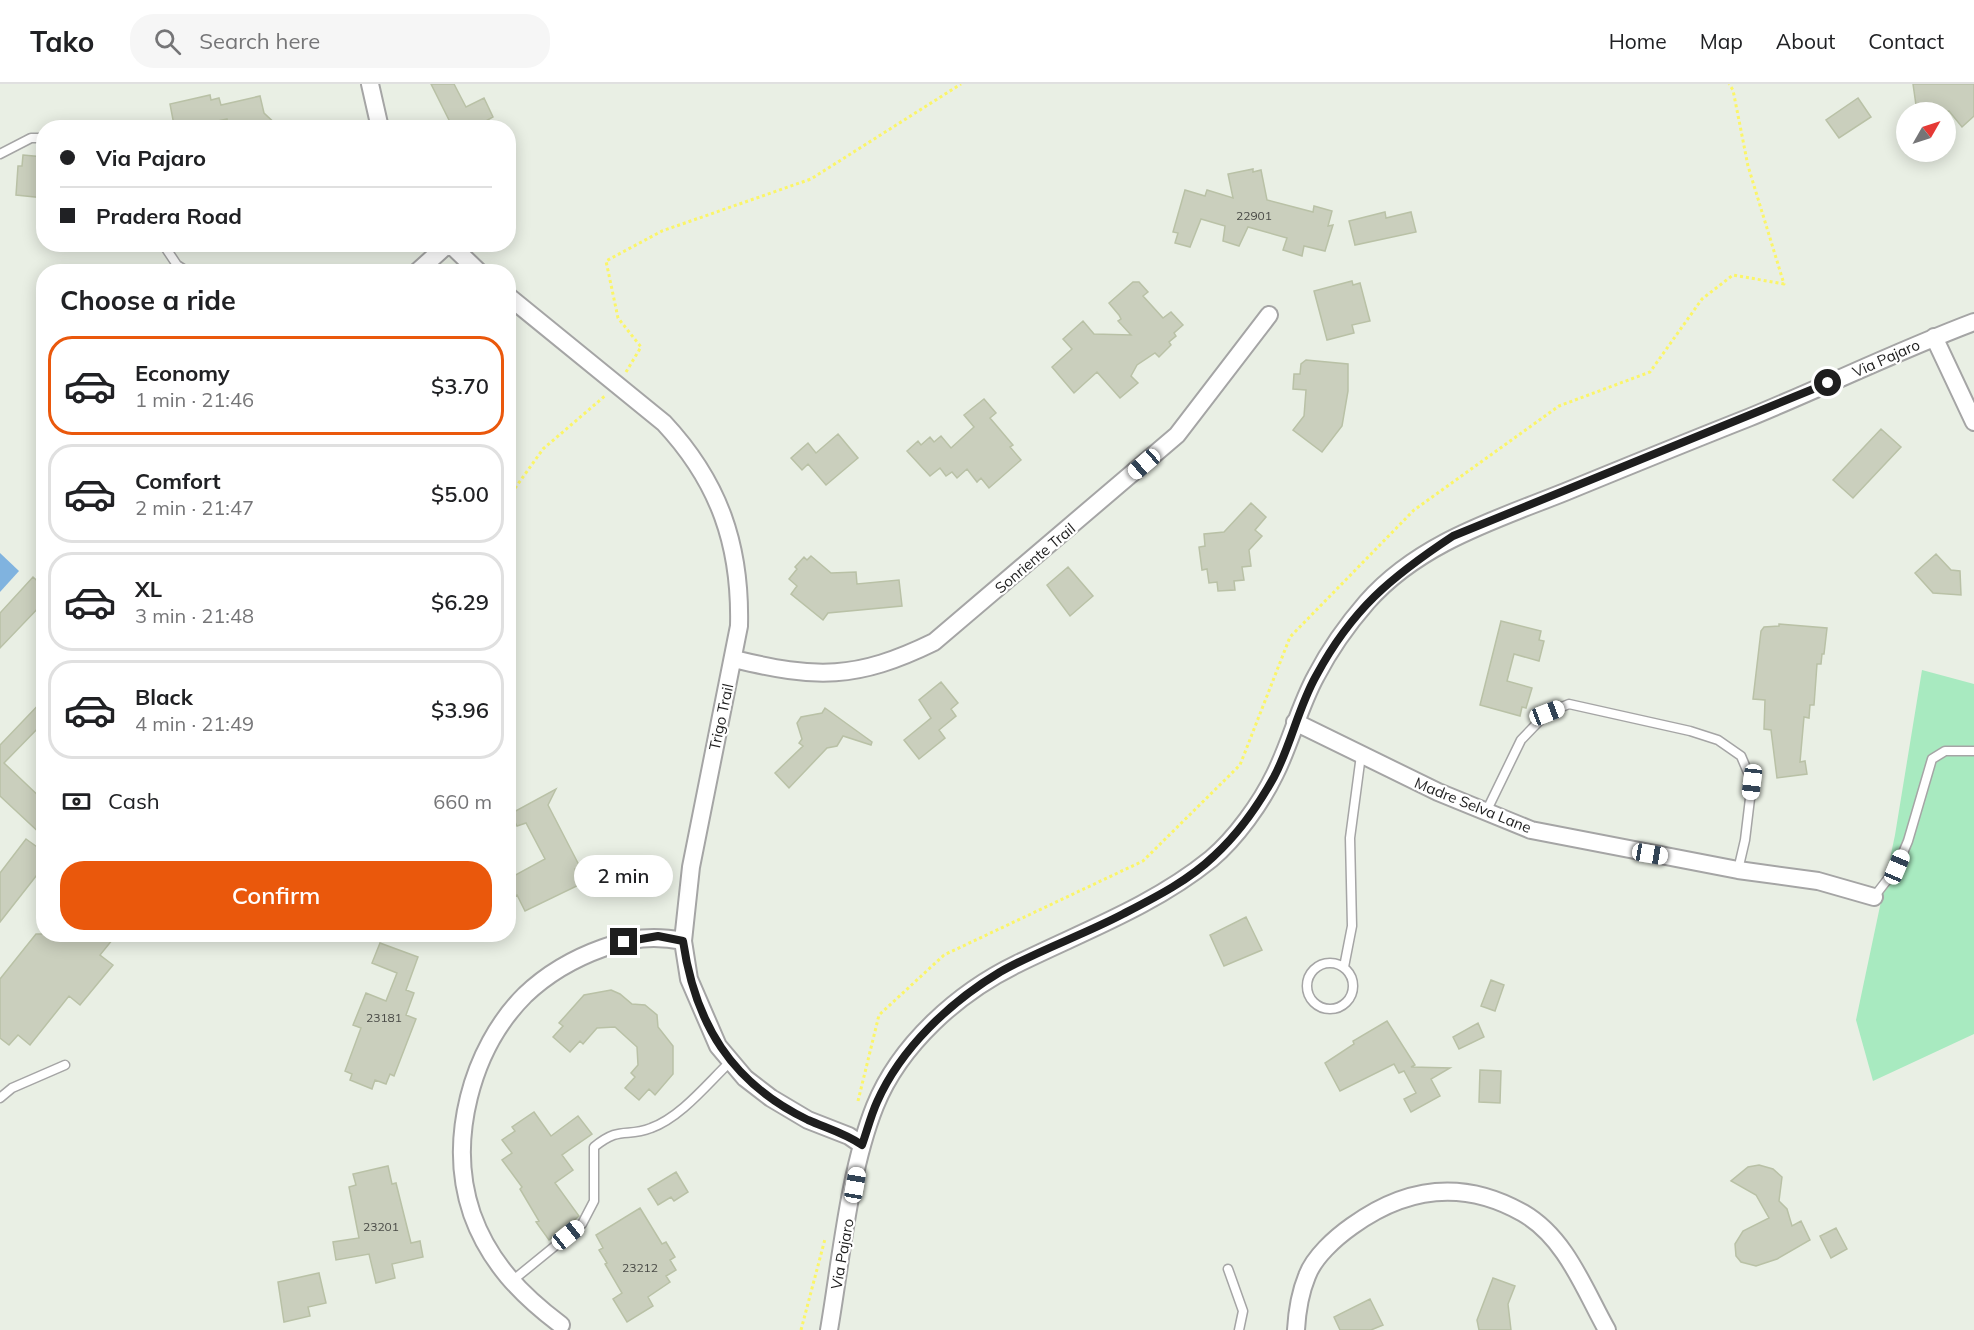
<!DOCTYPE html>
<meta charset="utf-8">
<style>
body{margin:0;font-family:Mulish,sans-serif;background:#f6f6f6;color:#202124;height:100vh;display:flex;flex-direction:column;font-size:22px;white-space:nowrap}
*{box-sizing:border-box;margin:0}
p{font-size:20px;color:#757577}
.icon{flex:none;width:33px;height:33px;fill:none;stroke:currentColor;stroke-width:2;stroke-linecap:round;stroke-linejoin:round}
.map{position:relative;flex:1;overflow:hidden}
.panel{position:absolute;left:36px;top:180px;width:480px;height:678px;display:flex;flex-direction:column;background:#fff;border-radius:24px;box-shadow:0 3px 15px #0003}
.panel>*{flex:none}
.hud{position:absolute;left:36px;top:36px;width:480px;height:132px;border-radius:24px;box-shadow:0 3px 15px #0003;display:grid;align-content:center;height:132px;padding:0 24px;background:#fff}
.needle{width:39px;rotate:51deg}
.fabs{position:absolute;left:1896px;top:18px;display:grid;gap:12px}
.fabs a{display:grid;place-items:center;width:60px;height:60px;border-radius:50%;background:#fff;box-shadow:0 3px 15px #0003;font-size:30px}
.end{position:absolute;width:27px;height:27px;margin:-14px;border:8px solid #1e1e1e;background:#fff;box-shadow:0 0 0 3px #fff}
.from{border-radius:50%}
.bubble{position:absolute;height:42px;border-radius:21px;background:#fff;box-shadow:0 3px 15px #0003;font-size:20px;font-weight:600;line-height:42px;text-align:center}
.car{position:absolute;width:18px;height:36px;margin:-18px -9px;border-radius:8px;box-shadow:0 0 4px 2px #0007;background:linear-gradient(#fff 24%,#345 0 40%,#fff 0 76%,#345 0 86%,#fff 0)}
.hud b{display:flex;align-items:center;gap:21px;height:57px;font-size:22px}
.hud b+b{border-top:2px solid #e0e0e0}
.hud i{width:15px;height:15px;background:#202124}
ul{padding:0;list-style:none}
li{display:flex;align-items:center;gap:18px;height:99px;margin:0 12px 9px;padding:0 12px;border:3px solid #e0e0e0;border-radius:24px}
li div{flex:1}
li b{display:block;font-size:22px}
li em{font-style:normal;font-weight:600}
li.current{border-color:#ea580c}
li>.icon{width:54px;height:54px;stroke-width:1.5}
h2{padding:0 24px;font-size:27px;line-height:72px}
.pay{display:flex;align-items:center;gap:15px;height:66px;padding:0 24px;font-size:22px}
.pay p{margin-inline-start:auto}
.primary-button{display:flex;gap:12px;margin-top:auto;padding:12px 24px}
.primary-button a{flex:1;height:69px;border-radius:24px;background:#ea580c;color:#fff;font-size:24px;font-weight:600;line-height:69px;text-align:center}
header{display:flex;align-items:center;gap:36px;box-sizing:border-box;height:84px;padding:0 30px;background:#fff;border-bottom:2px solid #e0e0e0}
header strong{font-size:28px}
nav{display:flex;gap:33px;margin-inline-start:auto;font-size:21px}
.search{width:420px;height:54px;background:#f6f6f6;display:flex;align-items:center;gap:15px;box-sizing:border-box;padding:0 21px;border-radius:24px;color:#757577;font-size:22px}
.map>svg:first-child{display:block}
.grass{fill:#a8eac0}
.pitch{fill:#80b3df}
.building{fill:#cacfbd;stroke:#b9c1a6;stroke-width:1.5}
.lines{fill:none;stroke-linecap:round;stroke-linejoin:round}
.service-casing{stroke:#a5a5a5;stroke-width:11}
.minor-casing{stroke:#a5a5a5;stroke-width:20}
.path{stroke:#fbf568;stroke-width:3;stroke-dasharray:3 3;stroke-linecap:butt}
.service{stroke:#fff;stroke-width:8}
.minor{stroke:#fff;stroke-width:16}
.route{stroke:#1e1e1e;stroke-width:8}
.labels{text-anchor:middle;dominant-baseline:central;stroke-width:4.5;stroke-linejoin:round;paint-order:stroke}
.number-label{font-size:12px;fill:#494a46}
.street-label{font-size:15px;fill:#1e1e1e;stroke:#fff}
</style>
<header>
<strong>Tako</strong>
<div class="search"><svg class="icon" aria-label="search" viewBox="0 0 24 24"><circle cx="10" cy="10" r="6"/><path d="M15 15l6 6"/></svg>Search here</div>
<nav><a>Home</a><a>Map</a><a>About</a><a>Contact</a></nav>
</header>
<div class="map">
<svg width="1974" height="1246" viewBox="0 0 1974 1246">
<rect width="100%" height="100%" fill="#e9efe4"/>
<path class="grass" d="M1922,586L1974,600V950L1873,997L1856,936L1895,751Z"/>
<path class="pitch" d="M0,469L19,487L0,508Z"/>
<path class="building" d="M431,0H454L466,23L484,14L493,33L484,38L487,44H453Z
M1913,0H1974V32L1962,43L1949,27L1917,28Z
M210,11L211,16L219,14L221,21L260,12L264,29L280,44H229L227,35L200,41V44H185L183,39L174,41L170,20Z
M1858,14L1871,33L1839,54L1826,36Z
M23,71L44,73V114L16,111L18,82H22Z
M1253,85V88L1261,86L1267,116L1313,128L1314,122L1332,127L1328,142L1333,141L1325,167L1304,162L1302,172L1283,166L1287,154L1248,143L1239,162L1223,157L1225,142L1201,135L1190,163L1175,159L1178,149L1173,148L1185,106L1205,112L1207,106L1233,114L1228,90Z
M1385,128L1386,134L1411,128L1416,148L1355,161L1349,137Z
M1352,197L1353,201L1360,199L1370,237L1352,241L1354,249L1327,256L1314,207Z
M1133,198H1139L1148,208L1143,212L1163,234L1171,228L1183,241L1174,249L1176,252L1169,258L1171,261L1159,273L1155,269L1137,281L1131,292L1138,299L1120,314L1097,288L1074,309L1052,283L1072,265L1063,255L1083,237L1094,250L1131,251L1118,237L1121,235L1119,231L1109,219Z
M1306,276L1348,280V307L1342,342L1322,368L1293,346L1304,332L1306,306L1293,305L1294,290H1300L1301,280Z
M984,315L996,329L990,334L1013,361L1010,363L1021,376L989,404L981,394L977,398L967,385L957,394L952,388L946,392L940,384L930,392L907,367L918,357L921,361L930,353L934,358L941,352L951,364L974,343L964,331Z
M1881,345L1901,363L1853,414L1833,396Z
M838,350L858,374L826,401L808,380L802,386L791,374L808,359L816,369Z
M1251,419L1266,433L1255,446L1262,452L1249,466L1251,482L1242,483L1244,496L1234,497L1235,506L1218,507L1217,498L1209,499L1207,485L1202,486L1199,463L1205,462L1204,450L1224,448Z
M1936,470L1951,486L1960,487L1961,511L1933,509L1915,489Z
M811,472L831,489L856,488L857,500L899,496L902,522L828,529L823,536L791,510L797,502L789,495L797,485L795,483L804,473L807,476Z
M1068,483L1093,512L1070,532L1047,501Z
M33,493L44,503V518L0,564V529Z
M1501,537L1541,547L1539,556L1544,557L1539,577L1514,570L1507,597L1532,604L1526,624L1522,623L1520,632L1480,621Z
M1779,540L1827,544L1824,570H1822L1821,580H1817L1814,621H1810L1809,634L1804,633L1800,678L1805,677L1807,690L1777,694L1771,646L1764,645L1765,616L1753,615L1761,547L1764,543L1779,542Z
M941,598L958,619L951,625L956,632L939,646L945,654L919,675L904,656L931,634L919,616Z
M44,615V638L4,679L44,717V753L0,712V661Z
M825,624L872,658L871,661L843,652L837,662L827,664L789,704L775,689L803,662L799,659L802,655L797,639L801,633L822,629Z
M556,705L548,721L580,783L575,785L583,799L525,827L517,811L508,815V795L545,775L526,739L517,742L510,730Z
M26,755L44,768V782L0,838V789Z
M1246,833L1262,866L1224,882L1210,851Z
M36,850H117L100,871L113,881L80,921L69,912L30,961L18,951L9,961L0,954V895Z
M380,859L418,873L406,906L414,909L406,931L416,935L394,992L390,990L386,1000L375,996L372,1005L350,996L352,990L345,987L361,944L353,941L366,909L386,917L397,889L372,879Z
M1491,896L1504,901L1495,927L1481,922Z
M611,906L620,910L632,920L645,921L657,931L658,943L673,962V990L655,1011L649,1005L639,1016L625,1004L635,993L631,989L638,981L637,963L615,943L597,944L583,960L580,957L570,968L553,953L563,942L559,939L584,911Z
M1387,937L1415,981L1411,983L1450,984L1431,995L1440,1012L1411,1028L1404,1015L1416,1009L1404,987L1399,989L1394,980L1340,1007L1325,979L1354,960L1353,957Z
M1478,939L1484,953L1459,965L1453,953Z
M1480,986L1501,987L1500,1019L1479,1018Z
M534,1028L551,1052L578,1032L592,1050L562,1071L573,1086L555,1099L579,1132L549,1156L536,1138L539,1137L520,1105L522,1103L502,1076L512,1069L502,1056L515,1047L512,1043Z
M1759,1081L1773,1085L1782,1093L1779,1117L1787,1125L1792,1142L1801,1137L1810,1156L1777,1175L1756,1182L1741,1178L1736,1172L1735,1160L1743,1147L1769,1134L1756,1111L1731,1097L1748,1083Z
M388,1082L392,1100L396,1099L411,1159L420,1157L423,1173L392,1180L395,1194L376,1199L369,1170L336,1176L333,1158L359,1154L349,1103L356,1101L353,1090Z
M676,1088L688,1108L674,1117L671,1113L658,1121L648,1105Z
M640,1124L662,1160L666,1158L675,1173L670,1176L676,1186L666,1192L670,1198L648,1213L653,1222L627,1238L613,1215L622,1209L605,1180L607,1179L599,1166L603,1164L596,1151Z
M1836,1144L1847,1165L1831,1174L1820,1152Z
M319,1189L326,1219L308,1223L310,1232L284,1238L278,1198Z
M1493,1194L1515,1202L1508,1220L1511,1246H1479L1477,1236Z
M1370,1215L1383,1241L1371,1246H1340L1334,1233Z"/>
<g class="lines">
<g class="service-casing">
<path id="service" d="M0,70L31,54H44
M163,160L177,181L188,188
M1486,728L1521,656L1547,629L1569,620L1690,647L1718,656L1741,672L1752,698L1745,756L1738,786
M1874,813L1897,783L1908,757L1932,675L1945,667H1974
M1307 902a23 23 0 1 1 46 0a23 23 0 1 1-46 0Z
M1344,883L1352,842L1350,754L1361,671
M0,1014L12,1004L65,981
M1228,1185L1243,1227L1239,1246
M512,1197L582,1140L594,1117V1063C621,1041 626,1054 651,1044C681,1033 707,1000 730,978"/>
</g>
<g class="minor-casing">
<path id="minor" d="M370,0L380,44
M450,160L479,188
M417,188L448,160
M508,212L664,339C719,398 741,461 739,542L691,783L683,857L689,895L718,962L745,994L771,1014L808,1036L849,1052L862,1061
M1934,253L1974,338
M734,575C816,595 856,596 934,558L1177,351L1269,231
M1295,638L1438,708L1531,746L1738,786L1818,797L1874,813
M561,1241C521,1211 489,1178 472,1130C447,1057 471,965 525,911C547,890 575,874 603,864C631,854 653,851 683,857
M829,1246C841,1176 849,1087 875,1022C900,960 959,908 1017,880C1084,847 1153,822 1211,775C1236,754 1261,719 1275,690C1291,658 1299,623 1316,592C1330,565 1347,541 1367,518C1419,459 1495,436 1565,408C1626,383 1687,358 1748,334C1824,303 1897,267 1974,238
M1296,1246C1297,1228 1300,1209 1307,1192C1314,1173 1335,1154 1352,1142C1406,1103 1463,1095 1523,1129C1566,1154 1584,1205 1607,1246"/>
</g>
<path class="path" d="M626,288L641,263L618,234L606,177L662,147L811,95L961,0
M508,414L543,365L606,311
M858,1017L879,931L944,871L1143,777L1240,681L1290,553L1414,426L1559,322L1650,288L1702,215L1733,191L1784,200L1748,82L1733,6L1729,0
M801,1246L825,1155"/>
<use href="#service" class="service"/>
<use href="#minor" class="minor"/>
</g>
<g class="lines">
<path class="route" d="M624,858L658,852L683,857C695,939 731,999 808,1036C826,1044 845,1049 862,1061C867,1047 871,1031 877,1018C901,964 950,918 1000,888C1039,866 1083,851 1123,830C1154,814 1188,797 1214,772C1237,751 1259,720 1274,693C1291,661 1298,624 1316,592C1352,525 1391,493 1453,452L1828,299"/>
</g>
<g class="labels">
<g class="number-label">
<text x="1254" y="131">22901</text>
<text x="384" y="933">23181</text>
<text x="381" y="1142">23201</text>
<text x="640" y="1183">23212</text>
</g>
<g class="street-label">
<text transform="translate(1886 274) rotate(-24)">Via Pajaro</text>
<text transform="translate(1035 474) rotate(-40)">Sonriente Trail</text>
<text transform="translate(721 633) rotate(-78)">Trigo Trail</text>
<text transform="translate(1473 721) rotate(22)">Madre Selva Lane</text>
<text transform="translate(842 1170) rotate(-80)">Via Pajaro</text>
</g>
</g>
</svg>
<div class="fabs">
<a><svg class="needle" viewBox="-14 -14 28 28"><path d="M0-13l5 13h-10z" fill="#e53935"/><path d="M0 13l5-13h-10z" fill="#757577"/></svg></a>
</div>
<i class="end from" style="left:1828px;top:299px"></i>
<i class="end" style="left:624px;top:858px"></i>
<div class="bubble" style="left:574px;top:771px;width:99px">2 min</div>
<i class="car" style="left:1144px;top:380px;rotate:229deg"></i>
<i class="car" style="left:1547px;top:629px;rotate:69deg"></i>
<i class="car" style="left:1752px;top:698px;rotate:187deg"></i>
<i class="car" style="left:1650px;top:770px;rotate:100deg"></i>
<i class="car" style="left:1897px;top:783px;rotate:23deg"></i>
<i class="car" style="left:855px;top:1101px;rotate:10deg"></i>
<i class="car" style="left:568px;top:1151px;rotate:51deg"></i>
<div class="hud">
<b><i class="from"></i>Via Pajaro</b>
<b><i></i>Pradera Road</b>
</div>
<section class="panel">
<h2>Choose a ride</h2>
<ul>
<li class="current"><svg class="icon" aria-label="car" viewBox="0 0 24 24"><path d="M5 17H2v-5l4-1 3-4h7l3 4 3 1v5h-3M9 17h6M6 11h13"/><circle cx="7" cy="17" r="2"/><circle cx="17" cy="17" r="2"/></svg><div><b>Economy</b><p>1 min · 21:46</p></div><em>$3.70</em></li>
<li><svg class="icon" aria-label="car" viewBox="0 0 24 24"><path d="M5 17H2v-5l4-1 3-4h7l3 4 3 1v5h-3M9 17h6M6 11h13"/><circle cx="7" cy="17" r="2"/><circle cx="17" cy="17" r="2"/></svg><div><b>Comfort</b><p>2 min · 21:47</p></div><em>$5.00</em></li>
<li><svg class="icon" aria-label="car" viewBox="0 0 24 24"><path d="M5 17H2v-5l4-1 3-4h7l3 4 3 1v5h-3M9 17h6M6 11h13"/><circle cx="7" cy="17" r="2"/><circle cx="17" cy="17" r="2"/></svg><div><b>XL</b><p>3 min · 21:48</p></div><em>$6.29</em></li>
<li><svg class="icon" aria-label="car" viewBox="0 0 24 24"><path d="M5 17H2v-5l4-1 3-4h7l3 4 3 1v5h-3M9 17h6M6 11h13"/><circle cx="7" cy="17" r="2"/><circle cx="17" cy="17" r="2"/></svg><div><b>Black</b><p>4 min · 21:49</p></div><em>$3.96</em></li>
</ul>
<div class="pay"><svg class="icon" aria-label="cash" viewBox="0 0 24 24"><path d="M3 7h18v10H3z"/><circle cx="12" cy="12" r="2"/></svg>Cash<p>660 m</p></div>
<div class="primary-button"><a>Confirm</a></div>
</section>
</div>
